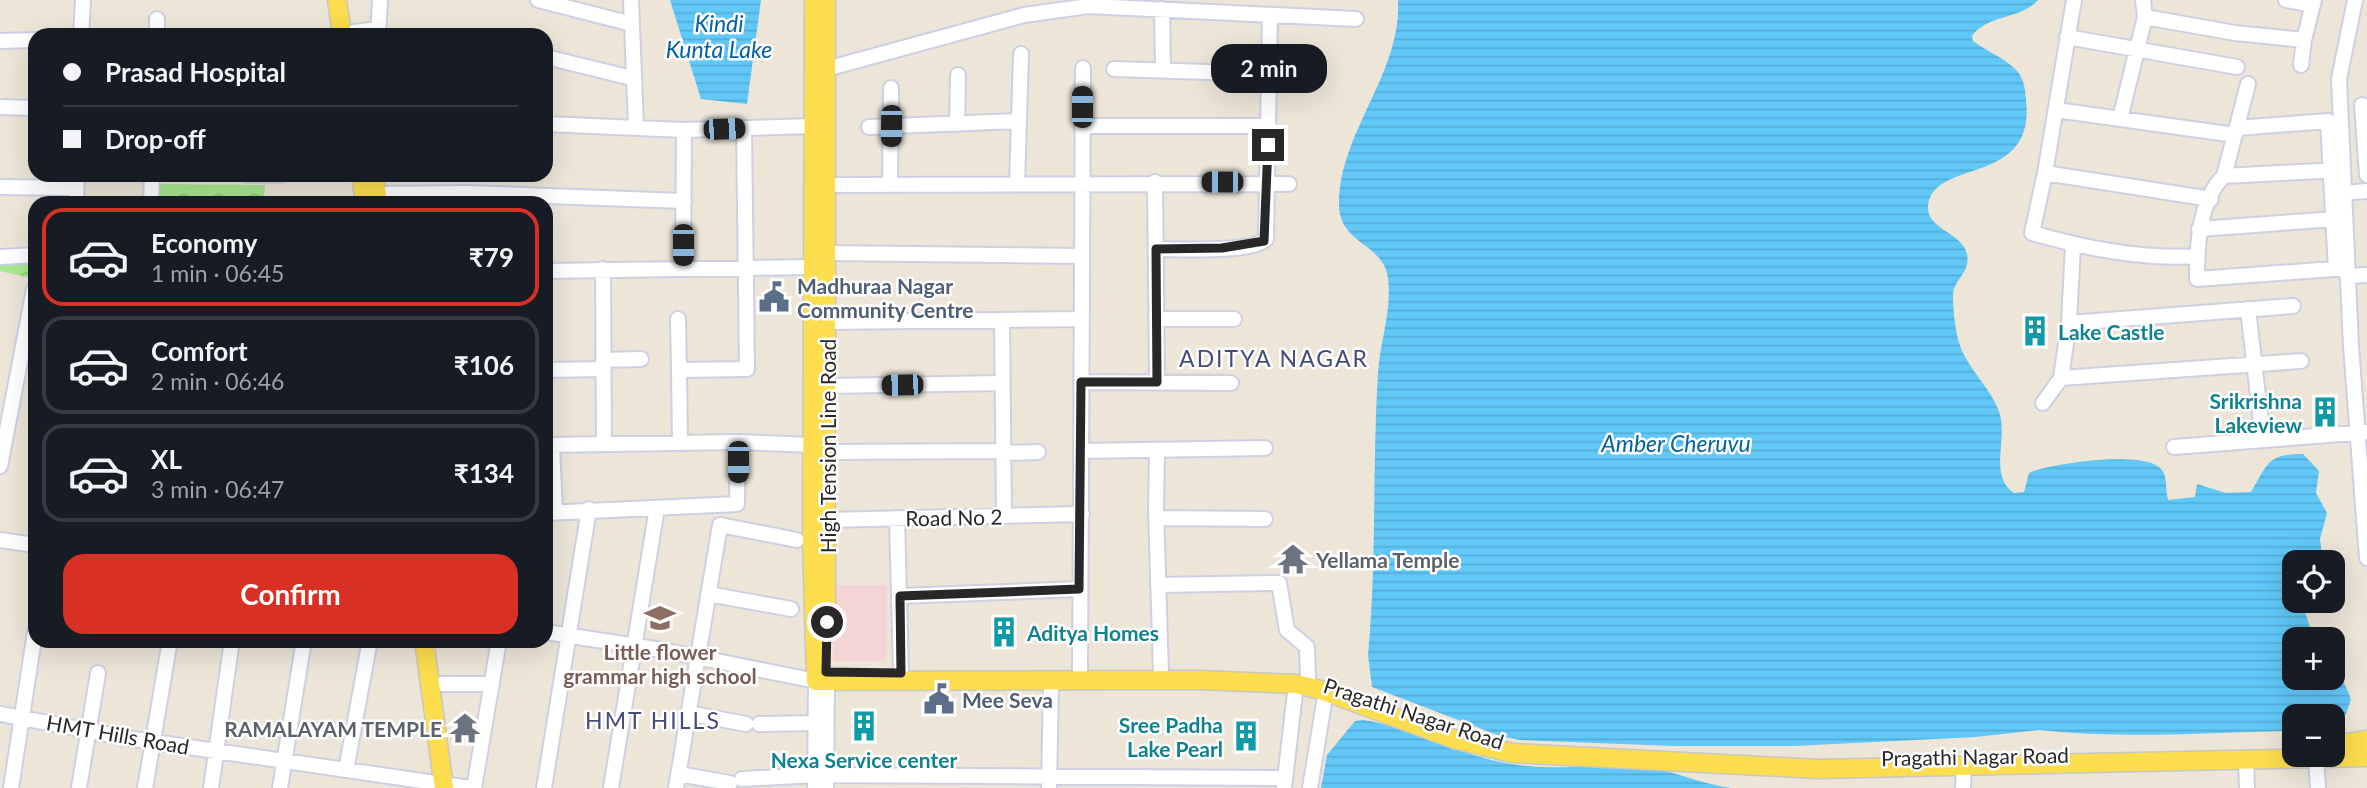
<!DOCTYPE html>
<meta charset="utf-8">
<style>
body{margin:0;font-family:Lato,sans-serif;background:#242831;color:#f1f3f6;height:100vh;display:flex;flex-direction:column;font-size:26px;white-space:nowrap}
*{box-sizing:border-box;margin:0}
p{font-size:23px;color:#9ea1a6}
.icon{flex:none;width:38px;height:38px;fill:none;stroke:currentColor;stroke-width:2;stroke-linecap:round;stroke-linejoin:round}
.map{position:relative;flex:1;overflow:hidden}
.drawer{position:absolute;left:28px;top:196px;width:525px;height:452px;display:flex;flex-direction:column;background:#171b24;border-radius:21px;box-shadow:0 7px 28px #0002}
.drawer>*{flex:none}
.banner{position:absolute;left:28px;top:28px;width:525px;height:154px;border-radius:21px;box-shadow:0 7px 28px #0002;display:grid;align-content:center;height:154px;padding:0 35px;background:#171b24}
.tools{position:absolute;left:2282px;top:550px;display:grid;gap:14px}
.tools a{display:grid;place-items:center;width:63px;height:63px;border-radius:14px;background:#171b24;box-shadow:0 7px 28px #0002;font-size:35px}
.end{position:absolute;width:32px;height:32px;margin:-16px;border:9px solid #282828;background:#fff;box-shadow:0 0 0 4px #fff}
.from{border-radius:50%}
.bubble{position:absolute;height:49px;border-radius:21px;background:#171b24;box-shadow:0 7px 28px #0002;font-size:23px;font-weight:700;line-height:49px;text-align:center}
.car{position:absolute;width:21px;height:42px;margin:-21px -10px;border-radius:9px;box-shadow:0 0 5px 2px #0007;background:linear-gradient(#222 24%,#8ab4d8 0 40%,#222 0 76%,#8ab4d8 0 86%,#222 0)}
.banner b{display:flex;align-items:center;gap:24px;height:66px;font-size:26px}
.banner b+b{border-top:2px solid #363941}
.banner i{width:18px;height:18px;background:#f1f3f6}
ul{padding:12px 0 0;list-style:none}
li{display:flex;align-items:center;gap:21px;height:98px;margin:0 14px 10px;padding:0 21px;border:4px solid #363941;border-radius:21px}
li div{flex:1}
li b{display:block;font-size:26px}
li em{font-style:normal;font-weight:700}
li.active{border-color:#d93025}
li>.icon{width:63px;height:63px;stroke-width:1.5}
.primary-button{display:flex;gap:14px;margin-top:auto;padding:14px 35px}
.primary-button a{flex:1;height:80px;border-radius:21px;background:#d93025;color:#fff;font-size:28px;font-weight:700;line-height:80px;text-align:center}
.map>svg:first-child{display:block}
.medical{fill:#f4d4d4}
.park{fill:url(#park-crowns)}
.water{fill:url(#water-rules);fill-rule:evenodd}
.lines{fill:none;stroke-linecap:round;stroke-linejoin:round}
.minor-casing{stroke:#cdd0e3;stroke-width:18}
.major-casing{stroke:#c7c7c7;stroke-width:21}
.minor{stroke:#fff;stroke-width:14}
.major{stroke:#fcdd4d;stroke-width:18}
.route{stroke:#282828;stroke-width:9}
.labels{text-anchor:middle;dominant-baseline:central;stroke-width:5;stroke-linejoin:round;paint-order:stroke}
.service-label{font-size:21px;font-weight:bold;fill:#4e5e75;stroke:#fff;text-anchor:start}
.culture-label{font-size:21px;font-weight:bold;fill:#0d838f;stroke:#fff;text-anchor:start}
.street-label{font-size:21px;fill:#282828;stroke:#fff}
.worship-label{font-size:21px;font-weight:bold;fill:#5b616d;stroke:#fff;text-anchor:start}
.education-label{font-size:21px;font-weight:bold;fill:#785e54;stroke:#fff}
.water-label{font-size:23px;font-style:italic;fill:#0262a2;stroke:#fff}
.neighbourhood-label{font-size:23px;letter-spacing:2px;fill:#454c7c;stroke:#fff}
</style>
<div class="map">
<svg width="2367" height="788" viewBox="0 0 2367 788">
<defs>
<pattern id="park-crowns" width="20" height="18" patternUnits="userSpaceOnUse" patternTransform="scale(1.75)"><rect width="20" height="18" fill="#a8e88f"/><path d="M2 6a3 3 0 1 1 6 0M12 15a3 3 0 1 1 6 0" fill="none" stroke="#91c77b"/></pattern>
<pattern id="water-rules" width="6" height="5" patternUnits="userSpaceOnUse" patternTransform="scale(1.75)"><rect width="6" height="5" fill="#61c8f8"/><path d="M0 2.5h6" fill="none" stroke="#54acd5"/></pattern>
</defs>
<rect width="100%" height="100%" fill="#ece5d8"/>
<path class="medical" d="M834,585H887L886,661H833Z"/>
<path class="park" d="M156,184L265,185L264,199L358,198V203H156Z
M35,262V279L0,271V264Z"/>
<path class="water" d="M670,0H761L747,104L701,99Z
M1398,0H2038C2020,20 1988,14 1972,36L1973,41C1985,50 2002,57 2013,67C2024,76 2025,88 2026,100C2036,188 1932,157 1928,207C1927,229 1963,233 1967,254C1971,273 1952,280 1953,297C1953,314 1956,340 1964,355C1974,374 1990,389 1998,409C2010,436 1987,475 2014,493L2024,492L2029,473C2050,463 2146,450 2161,469C2168,476 2165,491 2168,500L2195,497L2197,484L2226,493L2251,492C2268,464 2267,454 2303,454L2319,471L2316,493L2327,513L2320,539L2323,562H2294V600H2310L2305,612L2313,636H2326L2335,642L2339,671L2351,699L2346,714L2333,721V716H2294V730L2286,731C2205,733 2120,739 2039,730L1976,737L1793,746H1674L1520,740L1500,736L1372,687L1368,655C1377,562 1372,467 1378,373C1380,341 1392,311 1388,279C1385,243 1338,245 1339,203C1340,131 1402,73 1398,0ZM2294,639H2333V677H2294Z
M1363,720C1411,727 1452,752 1500,762C1546,772 1596,764 1643,767C1674,770 1700,784 1731,788H1321L1327,755L1355,721Z"/>
<g class="lines">
<g class="minor-casing">
<path id="minor" d="M538,0L632,24
M631,0L636,127
M2074,0L2045,173L2032,233C2084,248 2143,260 2197,256
M2286,0L2313,5
M2355,0L2339,79L2351,346L2367,558
M1162,9L1163,70
M2145,17L2235,33L2304,40L2314,0
M354,32L378,29
M81,35L83,0
M157,35V19
M378,35L380,0
M2067,37L2237,67
M0,41L35,40
M546,57L632,78
M2301,65L2304,40
M826,69L1024,15L1089,6L1356,19
M1114,69L1270,74
M2248,84L2224,176L2338,170
M2362,105L2367,175
M0,107L35,108
M2056,110L2235,135
M2120,119L2145,17L2143,0
M546,124L684,130L813,126
M957,124L958,75
M1082,126H1269
M869,127L1019,121
M2237,128L2328,121L2336,269
M2045,173L2211,199
M247,175H281
M2224,176C2199,200 2197,245 2197,279L2347,268
M1155,182L1157,382
M1017,184L1021,54
M827,185L1289,184
M890,185L891,88
M0,187L76,188
M2343,193L2367,191
M377,194L467,193L684,201
M76,203L77,175
M151,203L152,175
M2199,229L2335,219
M1156,249C1178,249 1252,253 1266,239L1270,15
M827,253L1082,256
M0,257L35,255
M683,267L684,130
M603,269L604,444
M546,271L813,267
M2347,276L2367,275
M2248,309L2263,439
M678,319L679,370
M1156,319H1234
M1002,320L1004,515
M827,322L1082,319
M2069,323L2293,306
M603,360L641,359
M546,370L603,369
M2061,378L2301,361
M1081,382L1231,383
M826,386L1003,383
M2043,403L2061,378L2069,323L2073,245
M680,443L679,370L747,369L744,128
M546,445L738,442L812,445L825,452L1003,451
M552,445L555,512
M2174,447L2367,432
M1157,450L1156,508L1161,674
M1081,451L1265,448
M1003,453L1038,452
M0,466L34,289
M546,513L737,504L738,442
M897,518L901,673
M1157,518L1265,519
M827,520L1082,514
M0,540L35,545
M1158,585L1279,583L1287,630L1307,647L1308,678
M708,594L791,609
M900,596L1079,589
M546,632L662,650L816,681L815,788
M1080,676L1083,68
M442,684H492
M688,713L746,724
M0,714L127,738L470,788
M759,724L815,723
M2316,759L2318,788
M2246,762L2247,788
M346,770L370,640
M678,774L730,783
M742,779L816,775L1276,778
M11,788L35,632
M79,788L98,673
M145,788L170,640
M211,788L232,640
M280,788L304,640
M474,788L499,640
M544,788L589,509
M611,788L657,508
M676,788L720,525L797,540
M826,788L827,682
M1049,788L1051,683
M1284,788L1296,684
M1310,788L1326,691
M1963,788L1964,766"/>
</g>
<g class="major-casing">
<path id="major" d="M337,0L342,35
M814,0L812,543L816,681L1198,680L1296,684L1321,690L1454,739L1512,753L1819,769L2367,757
M826,0V623
M361,175L365,203
M374,175L378,203
M424,640L444,788
M2333,745L2367,740"/>
</g>
<use href="#minor" class="minor"/>
<use href="#major" class="major"/>
</g>
<g class="lines">
<path class="route" d="M827,622L826,672L901,673L900,596L1079,589L1081,382H1157L1156,249L1222,248L1264,241L1268,145"/>
</g>
<defs>
<g id="civic-bare" transform="scale(2.415)"><path d="M-.6-6.5H3V-4.5H.6V-3L4-1V1h2V6H-6V1h2V-1L-.6-3ZM-1.2 2.5V6h2.4V2.5Z" fill="#5c6f8a" stroke="#fff" stroke-width="2.5" paint-order="stroke"/></g>
<g id="building-bare" transform="scale(2.415)"><path d="M-4-6H4V6H1V3H-1V6H-4ZM-2.5-4.3h1.7v1.8h-1.7ZM.8-4.3h1.7v1.8H.8ZM-2.5-1h1.7V.8h-1.7ZM.8-1h1.7V.8H.8Z" fill="#0f9aa8" stroke="#fff" stroke-width="2.5" paint-order="stroke"/></g>
<g id="temple-bare" transform="scale(2.415)"><path d="M0-6L5-2H3V0L6.5 2.5H4V6H1.5V3h-3V6H-4V2.5H-6.5L-3 0V-2H-5Z" fill="#6b7280" stroke="#fff" stroke-width="2.5" paint-order="stroke"/></g>
<g id="school-bare" transform="scale(2.415)"><path d="M0-5L7-2L0 1L-7-2ZM-4 1L0 2.5L4 1V4Q0 6-4 4Z" fill="#8d6e63" stroke="#fff" stroke-width="2.5" paint-order="stroke"/></g>
</defs>
<g fill-rule="evenodd">
<use href="#civic-bare" x="774" y="297"/>
<use href="#building-bare" x="2035" y="331"/>
<use href="#building-bare" x="2325" y="412"/>
<use href="#temple-bare" x="1293" y="559"/>
<use href="#school-bare" x="660" y="618"/>
<use href="#building-bare" x="1004" y="632"/>
<use href="#civic-bare" x="939" y="699"/>
<use href="#building-bare" x="864" y="726"/>
<use href="#temple-bare" x="465" y="728"/>
<use href="#building-bare" x="1246" y="736"/>
</g>
<g class="labels">
<g class="service-label">
<text x="797" y="285">Madhuraa Nagar<tspan x="797" dy="24">Community Centre</tspan></text>
<text x="962" y="699">Mee Seva</text>
</g>
<g class="culture-label">
<text x="2058" y="331">Lake Castle</text>
<text x="2302" y="400" text-anchor="end">Srikrishna<tspan x="2302" dy="24">Lakeview</tspan></text>
<text x="1027" y="632">Aditya Homes</text>
<text x="1223" y="724" text-anchor="end">Sree Padha<tspan x="1223" dy="24">Lake Pearl</tspan></text>
<text x="864" y="759" text-anchor="middle">Nexa Service center</text>
</g>
<g class="street-label">
<text transform="translate(827 446) rotate(-90)">High Tension Line Road</text>
<text transform="translate(954 517) rotate(-1)">Road No 2</text>
<text transform="translate(1414 713) rotate(18)">Pragathi Nagar Road</text>
<text transform="translate(118 734) rotate(10)">HMT Hills Road</text>
<text transform="translate(1975 756) rotate(-1)">Pragathi Nagar Road</text>
</g>
<g class="worship-label">
<text x="1316" y="559">Yellama Temple</text>
<text x="442" y="728" text-anchor="end">RAMALAYAM TEMPLE</text>
</g>
<g class="education-label">
<text x="660" y="651">Little flower<tspan x="660" dy="24">grammar high school</tspan></text>
</g>
<g class="water-label">
<text x="719" y="23">Kindi<tspan x="719" dy="26">Kunta Lake</tspan></text>
<text x="1676" y="443">Amber Cheruvu</text>
</g>
<g class="neighbourhood-label">
<text x="1274" y="358">ADITYA NAGAR</text>
<text x="653" y="720">HMT HILLS</text>
</g>
</g>
</svg>
<div class="tools">
<a><svg class="icon" aria-label="locate" viewBox="0 0 24 24"><circle cx="12" cy="12" r="6"/><path d="M12 2v4M12 18v4M2 12h4M18 12h4"/></svg></a>
<a>+</a>
<a>−</a>
</div>
<i class="end from" style="left:827px;top:622px"></i>
<i class="end" style="left:1268px;top:145px"></i>
<div class="bubble" style="left:1211px;top:44px;width:116px">2 min</div>
<i class="car" style="left:1082px;top:107px;rotate:0deg"></i>
<i class="car" style="left:891px;top:126px;rotate:181deg"></i>
<i class="car" style="left:724px;top:129px;rotate:88deg"></i>
<i class="car" style="left:1222px;top:182px;rotate:270deg"></i>
<i class="car" style="left:683px;top:245px;rotate:180deg"></i>
<i class="car" style="left:902px;top:385px;rotate:269deg"></i>
<i class="car" style="left:738px;top:462px;rotate:180deg"></i>
<div class="banner">
<b><i class="from"></i>Prasad Hospital</b>
<b><i></i>Drop-off</b>
</div>
<section class="drawer">
<ul>
<li class="active"><svg class="icon" aria-label="car" viewBox="0 0 24 24"><path d="M5 17H2v-5l4-1 3-4h7l3 4 3 1v5h-3M9 17h6M6 11h13"/><circle cx="7" cy="17" r="2"/><circle cx="17" cy="17" r="2"/></svg><div><b>Economy</b><p>1 min · 06:45</p></div><em>₹79</em></li>
<li><svg class="icon" aria-label="car" viewBox="0 0 24 24"><path d="M5 17H2v-5l4-1 3-4h7l3 4 3 1v5h-3M9 17h6M6 11h13"/><circle cx="7" cy="17" r="2"/><circle cx="17" cy="17" r="2"/></svg><div><b>Comfort</b><p>2 min · 06:46</p></div><em>₹106</em></li>
<li><svg class="icon" aria-label="car" viewBox="0 0 24 24"><path d="M5 17H2v-5l4-1 3-4h7l3 4 3 1v5h-3M9 17h6M6 11h13"/><circle cx="7" cy="17" r="2"/><circle cx="17" cy="17" r="2"/></svg><div><b>XL</b><p>3 min · 06:47</p></div><em>₹134</em></li>
</ul>
<div class="primary-button"><a>Confirm</a></div>
</section>
</div>
